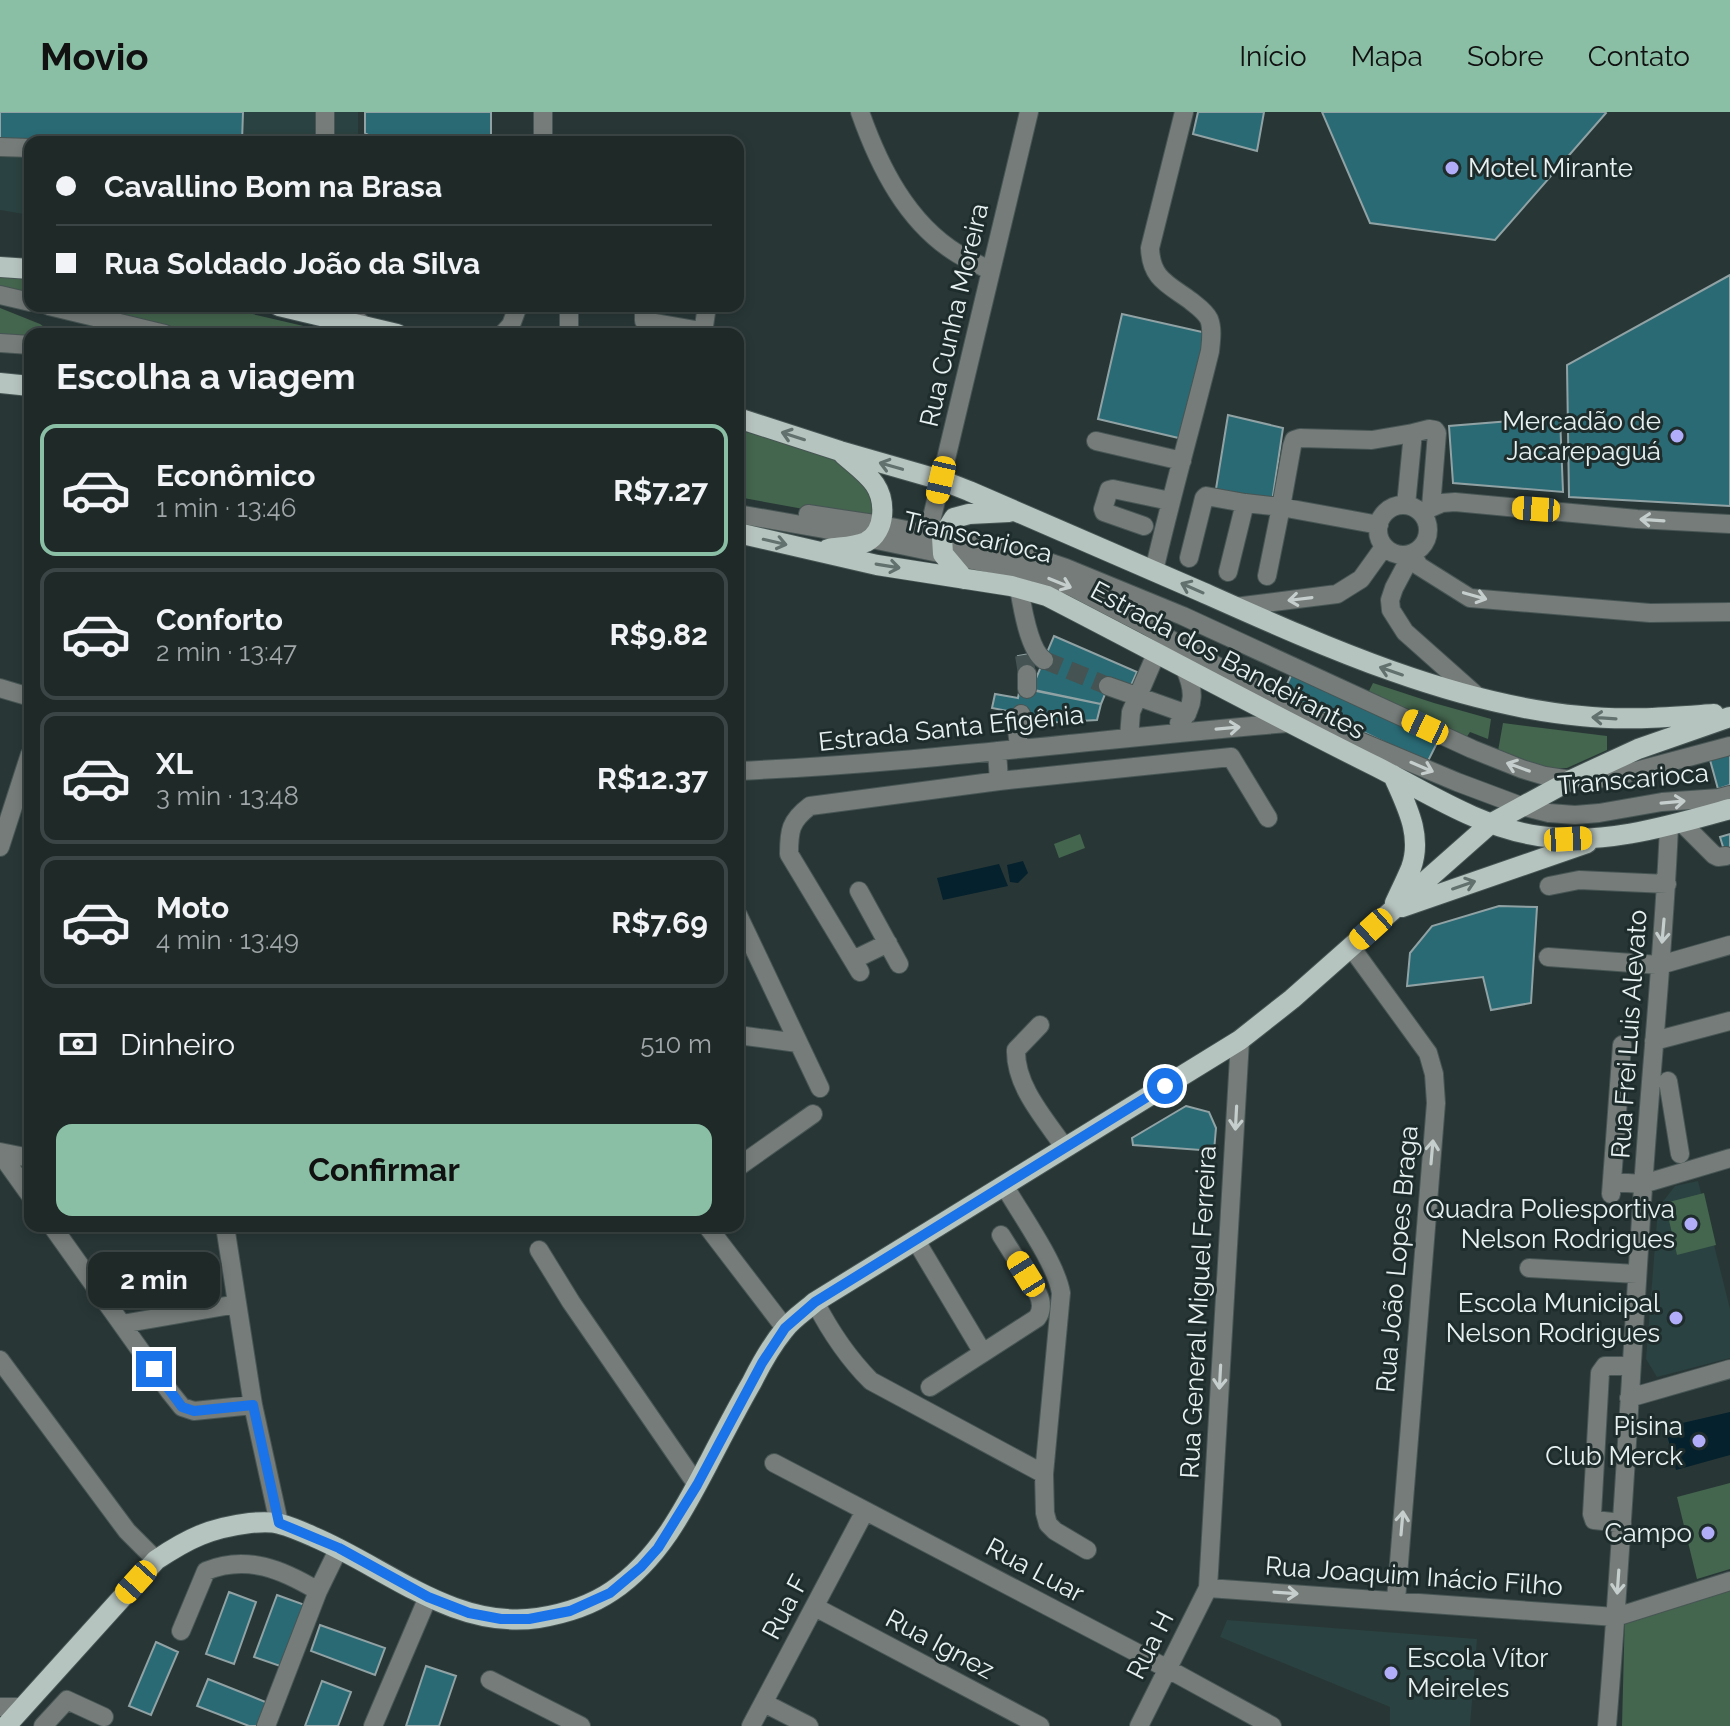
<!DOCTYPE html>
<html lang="pt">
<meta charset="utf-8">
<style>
body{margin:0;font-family:Raleway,sans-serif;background:#263130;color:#f1f3f6;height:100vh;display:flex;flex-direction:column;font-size:30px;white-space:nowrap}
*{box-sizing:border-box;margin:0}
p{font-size:26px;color:#a1a6a8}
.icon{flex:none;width:44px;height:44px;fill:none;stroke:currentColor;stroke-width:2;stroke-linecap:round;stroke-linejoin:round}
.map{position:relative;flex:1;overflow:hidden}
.sheet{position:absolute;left:24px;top:216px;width:720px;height:904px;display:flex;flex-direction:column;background:#1e2928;border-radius:16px;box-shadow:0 4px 12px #0003,0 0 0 2px #3c4545}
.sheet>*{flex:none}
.top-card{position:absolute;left:24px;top:24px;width:720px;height:176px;border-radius:16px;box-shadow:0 4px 12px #0003,0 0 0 2px #3c4545;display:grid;align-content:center;height:176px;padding:0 32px;background:#1e2928}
.end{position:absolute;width:36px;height:36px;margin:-18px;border:10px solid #1a73e8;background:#fff;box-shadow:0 0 0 4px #fff}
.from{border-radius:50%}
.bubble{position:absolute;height:56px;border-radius:16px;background:#1e2928;box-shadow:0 4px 12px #0003,0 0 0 2px #3c4545;font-size:26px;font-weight:700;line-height:56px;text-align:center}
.car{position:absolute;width:24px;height:48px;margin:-24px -12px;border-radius:10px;box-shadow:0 0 6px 2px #0007;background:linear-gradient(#f5c518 24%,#345 0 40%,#f5c518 0 76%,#345 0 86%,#f5c518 0)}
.top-card b{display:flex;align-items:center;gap:28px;height:76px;font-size:30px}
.top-card b+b{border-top:2px solid #3c4545}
.top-card i{width:20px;height:20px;background:#f1f3f6}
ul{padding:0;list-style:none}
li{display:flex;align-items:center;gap:24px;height:132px;margin:0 16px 12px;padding:0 16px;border:4px solid #3c4545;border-radius:16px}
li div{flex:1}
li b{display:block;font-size:30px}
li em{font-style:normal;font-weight:700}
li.active{border-color:#8abfa5}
li>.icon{width:72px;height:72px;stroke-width:1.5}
h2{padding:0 32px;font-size:36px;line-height:96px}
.pay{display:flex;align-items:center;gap:20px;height:88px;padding:0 32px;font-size:30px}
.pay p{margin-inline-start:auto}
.cta{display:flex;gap:16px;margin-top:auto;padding:16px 32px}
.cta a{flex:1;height:92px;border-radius:16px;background:#8abfa5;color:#111;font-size:32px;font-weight:700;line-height:92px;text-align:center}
header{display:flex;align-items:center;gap:48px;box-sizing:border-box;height:112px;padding:0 40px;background:#8abfa5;color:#111}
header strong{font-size:38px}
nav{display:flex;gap:44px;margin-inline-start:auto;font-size:28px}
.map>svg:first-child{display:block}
.built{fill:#2a4241}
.green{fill:#44654e}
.water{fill:#05212d}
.building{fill:#2a6a74;stroke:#91a2a5;stroke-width:2}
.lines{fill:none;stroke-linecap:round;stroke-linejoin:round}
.minor-tunnel{stroke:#455352;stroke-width:18;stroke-dasharray:18 9;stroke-linecap:butt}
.minor-casing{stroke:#475554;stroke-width:20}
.major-casing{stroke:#475554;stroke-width:22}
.minor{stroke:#757c79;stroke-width:18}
.major{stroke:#b6c4bf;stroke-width:20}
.oneway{stroke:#62716e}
.oneway2{stroke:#c6cecd}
.route{stroke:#1a73e8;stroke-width:10}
.poi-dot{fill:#b2adf9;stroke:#1e2d2c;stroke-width:3}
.labels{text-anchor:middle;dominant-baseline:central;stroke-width:6;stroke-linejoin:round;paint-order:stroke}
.poi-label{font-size:26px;fill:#e8f1f1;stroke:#1e2d2c;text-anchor:end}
.street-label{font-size:26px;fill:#e8f1f1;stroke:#1e2d2c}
</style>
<header>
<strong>Movio</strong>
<nav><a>Início</a><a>Mapa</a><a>Sobre</a><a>Contato</a></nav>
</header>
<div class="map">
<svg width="1730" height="1614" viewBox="0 0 1730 1614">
<rect width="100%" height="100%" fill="#283736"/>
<path class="built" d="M0,0H358V30H30V103L0,98Z
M1698,1069L1730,1197V1246L1657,1265L1646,1247L1658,1096L1675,1074Z
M1227,1508L1477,1527L1470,1614H1390V1595L1220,1525Z"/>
<path class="green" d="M0,162L30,163V186L0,179Z
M67,194H218L338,222H191Z
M0,196L40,212L54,222H30V224L0,226Z
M738,318L828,342L880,382L876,406L809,398L738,385Z
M1373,571L1434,591L1491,607L1488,627L1470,620L1466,626L1368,581Z
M1503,611L1607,624V638L1567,656H1547L1498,639Z
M1080,722L1085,736L1059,746L1054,732Z
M1704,1081L1716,1133L1677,1143L1665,1091Z
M1730,1371V1457L1697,1467L1677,1385Z
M1730,1466V1614H1622L1625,1497Z"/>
<path class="water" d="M1023,749L1028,761L1018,771L1010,770L1007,753Z
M999,752L1008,774L943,788L937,766Z
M1730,1300V1343L1676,1358L1665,1315Z"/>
<path class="building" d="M0,0H243L242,30L0,28Z
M365,0H491V28L485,30H372V25L365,21Z
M1198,0H1264L1257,39L1193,22Z
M1322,0H1605L1606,1L1495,128L1370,111Z
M1730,163V394L1569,385L1567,253Z
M1122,202L1211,222L1187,328L1098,307Z
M1228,303L1283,316L1272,390L1215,383Z
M1560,305L1563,380L1453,371L1449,314Z
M1054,524L1137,560L1129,578L1110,570L1101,592L1031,578Z
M1030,542L1034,560L1022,563L1018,544Z
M1293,559L1438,629L1427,651L1283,581Z
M1020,575L1101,592L1097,608L1043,611L1045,600L1039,598L1038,605L992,596L995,582L1018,586Z
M1730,642V673L1718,677L1710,648Z
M1730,722V747L1727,748L1720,725Z
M1499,794L1537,795L1531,891L1491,898L1483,865L1407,874L1410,841L1432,814Z
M1186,994L1209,1000L1216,1016L1214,1039L1133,1033L1132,1026Z
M229,1480L256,1490L234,1552L206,1542Z
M277,1483L305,1493L283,1555L254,1545Z
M320,1513L385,1536L375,1563L311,1539Z
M156,1530L178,1540L151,1603L129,1594Z
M426,1554L456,1564L439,1614H406Z
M208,1567L268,1591L258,1614H249L197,1594Z
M322,1569L351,1580L338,1614H305Z"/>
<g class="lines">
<path class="minor-tunnel" d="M1024,543L1027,562
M1044,548L1108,574"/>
<g class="minor-casing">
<path id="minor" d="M860,0C879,54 907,111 958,142C969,148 980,153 991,159
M543,23V0
M325,30V0
M0,35L30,36
M0,183L30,190
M49,194L165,222
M343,194L365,215
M569,194V217L572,222
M644,194V209L701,219L704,214L707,194
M503,222L511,213L518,194
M0,231L30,233
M1413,321L1429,317L1435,318L1437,321L1431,395
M1096,329L1182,349
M1378 418a25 25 0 1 1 50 0a25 25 0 1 1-50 0Z
M1421,400L1442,391L1455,390L1637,407L1730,412
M738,402L824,417L1035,461L1070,474L1145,513L1273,586L1350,625L1457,670L1521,694L1549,701L1575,703L1599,701L1662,690L1719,686L1730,683
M808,402L881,413L1019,440L1066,456L1183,504L1472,637L1522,657L1545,664L1571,668L1597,667L1617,664L1730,634
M1144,414L1104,400L1103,397L1109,378L1113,377L1170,389
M931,433L928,422L1029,0
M1412,442L1419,454L1470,486L1650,501L1730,500
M1412,442L1394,476L1390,488L1391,498L1405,520L1477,584
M1189,446L1204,386L1206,384L1245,391L1281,395L1292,334L1294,328L1300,326L1372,328L1413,321L1406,393
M1154,459C1171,385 1192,312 1210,239C1211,229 1213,217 1209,207C1205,199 1197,194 1191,189C1168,172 1151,167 1150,136L1184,0
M1228,460L1245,391
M1267,464L1281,395L1379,413
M1019,476C1022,494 1029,538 1044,548
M1235,495L1337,482L1361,467L1384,435
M1108,574L1187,602
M0,576L30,585
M1027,577V562
M1179,611C1196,594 1194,577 1185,557
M1129,625L1131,600L1156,542
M1019,636L1017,616L1021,602
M997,639L999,669L1231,645L1268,706
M738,659C922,651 1105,626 1288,611
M1682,711L1714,743L1718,745L1726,744
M0,735L30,642
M1549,774L1579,768L1667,772
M859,779L899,852
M738,803L820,976
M1351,835L1428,941L1434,962L1436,991L1396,1488
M1548,845L1660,853L1730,833
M853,848L888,831
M860,860L789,742C789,719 790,709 810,694L999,669
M1040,913L1016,938C1015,974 1045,1007 1065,1036
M738,923L798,931
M1654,929L1730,909
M1668,969L1680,1042
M0,1040L30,1046
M0,1041L30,1083
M738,1055L813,1002
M1612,1070L1643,1072L1730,1046
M1004,1073C1020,1101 1056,1151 1061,1181L1044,1362L1045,1401L1048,1412L1055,1419L1087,1438
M1611,1082L1622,933
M52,1114L170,1280L182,1295L194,1299L253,1293
M225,1114L253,1293L279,1411
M707,1114L785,1216
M915,1127L983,1241
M539,1138L571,1190L697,1373
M1529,1156L1637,1162
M815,1190C830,1219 848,1246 871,1269L1044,1362
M122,1212L237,1192
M0,1248L127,1419L156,1448
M930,1275L1037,1206C1042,1199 1042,1190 1038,1182L1001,1123
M1629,1286L1730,1257
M774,1351L1168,1557L1272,1614
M1622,1411L1594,1408L1592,1402L1600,1261L1605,1254H1631
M1208,1476L1616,1505L1730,1469
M815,1495L1040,1614
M181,1519L206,1459C247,1442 283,1458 318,1479
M490,1568L581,1614
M764,1591L809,1614
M0,1595H23
M43,1614L67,1588L104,1605
M266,1614L318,1479L339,1436
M373,1614L428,1485
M751,1614L865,1399
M1139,1614L1208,1476L1240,928
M1607,1614C1622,1435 1631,1255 1643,1076C1651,955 1664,835 1669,714"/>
</g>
<g class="major-casing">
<path id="major" d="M0,155L30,157
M279,194L397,222
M0,271L30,274
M738,306L840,339L941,368L969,379C1047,413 1125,446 1202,480C1321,533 1451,592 1581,604C1625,609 1670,605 1714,602
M738,421L877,453L1011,474L1047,484C1158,541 1266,600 1377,655C1430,682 1479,715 1539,724C1603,734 1669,714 1730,697
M828,437C840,435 855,435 866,430C876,425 881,414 882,404C885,373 866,362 844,343
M964,467L943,442L942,425L954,406L969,402L1009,400
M1393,663C1406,693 1423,723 1411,756C1406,768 1400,780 1395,791
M1402,795L1587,731
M6,1614L156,1448C189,1426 210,1416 250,1411C260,1410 271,1409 280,1412C292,1415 303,1420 314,1425C387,1456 454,1518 538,1506C563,1502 590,1494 612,1479C658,1448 684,1398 709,1350C723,1323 737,1296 752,1270C761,1252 771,1234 784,1218C792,1207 805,1199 815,1190L1240,928L1292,887L1490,712L1571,668L1638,637L1730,605"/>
</g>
<use href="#minor" class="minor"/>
<use href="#major" class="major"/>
</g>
<defs><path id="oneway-shaft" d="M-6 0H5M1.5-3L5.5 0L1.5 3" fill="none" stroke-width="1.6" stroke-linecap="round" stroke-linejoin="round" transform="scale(2)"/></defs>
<g class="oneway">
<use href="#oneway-shaft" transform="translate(793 324) rotate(-162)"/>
<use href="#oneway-shaft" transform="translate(891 354) rotate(-164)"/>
<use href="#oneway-shaft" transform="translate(775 430) rotate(13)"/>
<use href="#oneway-shaft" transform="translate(888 454) rotate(9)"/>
<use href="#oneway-shaft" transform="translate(1192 476) rotate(-156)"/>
<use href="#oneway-shaft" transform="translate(1391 559) rotate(-161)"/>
<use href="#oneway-shaft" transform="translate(1604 606) rotate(-176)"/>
<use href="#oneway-shaft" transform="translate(1464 773) rotate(-19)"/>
</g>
<g class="oneway2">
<use href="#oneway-shaft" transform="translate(1652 408) rotate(-176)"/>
<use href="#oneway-shaft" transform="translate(1060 471) rotate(22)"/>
<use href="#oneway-shaft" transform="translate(1475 484) rotate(16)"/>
<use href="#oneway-shaft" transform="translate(1300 487) rotate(173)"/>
<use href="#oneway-shaft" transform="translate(1228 616) rotate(-5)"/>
<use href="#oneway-shaft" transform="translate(1422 655) rotate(23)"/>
<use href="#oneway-shaft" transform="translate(1518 655) rotate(-160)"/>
<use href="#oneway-shaft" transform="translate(1673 690) rotate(-5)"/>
<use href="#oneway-shaft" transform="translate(1663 819) rotate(95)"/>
<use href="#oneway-shaft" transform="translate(1236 1006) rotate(93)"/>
<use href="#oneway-shaft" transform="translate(1432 1040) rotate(-85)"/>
<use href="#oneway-shaft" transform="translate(1220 1265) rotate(93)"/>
<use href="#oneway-shaft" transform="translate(1402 1411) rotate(-85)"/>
<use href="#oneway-shaft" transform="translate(1618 1470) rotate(94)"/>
<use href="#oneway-shaft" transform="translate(1286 1481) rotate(4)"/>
</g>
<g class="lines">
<path class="route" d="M154,1257L182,1295L194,1299L253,1293L279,1411L339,1436L428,1485L469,1501L501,1507H529L570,1499L610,1481L641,1455L658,1436L697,1373L762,1251L785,1216L815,1190L1165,974"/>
</g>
<g class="poi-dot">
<circle cx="1452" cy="56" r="8"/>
<circle cx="1677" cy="324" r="8"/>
<circle cx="1691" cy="1112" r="8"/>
<circle cx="1676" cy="1206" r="8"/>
<circle cx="1699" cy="1329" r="8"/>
<circle cx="1708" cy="1421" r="8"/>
<circle cx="1391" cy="1561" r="8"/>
</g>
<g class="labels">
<g class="poi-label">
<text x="1468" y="56" text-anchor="start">Motel Mirante</text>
<text x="1661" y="309">Mercadão de<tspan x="1661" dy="30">Jacarepaguá</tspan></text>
<text x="1675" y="1097">Quadra Poliesportiva<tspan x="1675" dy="30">Nelson Rodrigues</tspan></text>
<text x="1660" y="1191">Escola Municipal<tspan x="1660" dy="30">Nelson Rodrigues</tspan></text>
<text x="1683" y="1314">Pisina<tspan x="1683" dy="30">Club Merck</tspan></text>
<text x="1692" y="1421">Campo</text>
<text x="1407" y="1546" text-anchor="start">Escola Vítor<tspan x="1407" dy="30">Meireles</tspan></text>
</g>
<g class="street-label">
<text transform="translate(954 203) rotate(-77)">Rua Cunha Moreira</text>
<text transform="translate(978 425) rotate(13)">Transcarioca</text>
<text transform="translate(1228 548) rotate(28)">Estrada dos Bandeirantes</text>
<text transform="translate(951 616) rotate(-6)">Estrada Santa Efigênia</text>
<text transform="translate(1633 667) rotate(-5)">Transcarioca</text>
<text transform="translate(1629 922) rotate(-86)">Rua Frei Luis Alevato</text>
<text transform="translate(1397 1147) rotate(-85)">Rua João Lopes Braga</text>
<text transform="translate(1198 1200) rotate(-87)">Rua General Miguel Ferreira</text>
<text transform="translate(1035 1458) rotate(28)">Rua Luar</text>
<text transform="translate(1414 1464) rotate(4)">Rua Joaquim Inácio Filho</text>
<text transform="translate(785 1495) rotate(-62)">Rua F</text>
<text transform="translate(940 1532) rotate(28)">Rua Ignez</text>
<text transform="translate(1150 1533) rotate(-63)">Rua H</text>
</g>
</g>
</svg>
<i class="end from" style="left:1165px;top:974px"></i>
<i class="end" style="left:154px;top:1257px"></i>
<div class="bubble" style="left:88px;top:1140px;width:132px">2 min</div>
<i class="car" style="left:941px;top:368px;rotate:193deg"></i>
<i class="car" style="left:1536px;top:397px;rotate:274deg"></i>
<i class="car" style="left:1425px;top:615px;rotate:295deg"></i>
<i class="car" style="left:1568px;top:727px;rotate:87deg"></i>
<i class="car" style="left:1371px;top:817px;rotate:228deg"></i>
<i class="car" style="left:1026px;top:1162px;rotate:328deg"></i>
<i class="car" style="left:136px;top:1470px;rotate:222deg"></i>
<div class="top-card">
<b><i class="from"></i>Cavallino Bom na Brasa</b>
<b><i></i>Rua Soldado João da Silva</b>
</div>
<section class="sheet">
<h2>Escolha a viagem</h2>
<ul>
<li class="active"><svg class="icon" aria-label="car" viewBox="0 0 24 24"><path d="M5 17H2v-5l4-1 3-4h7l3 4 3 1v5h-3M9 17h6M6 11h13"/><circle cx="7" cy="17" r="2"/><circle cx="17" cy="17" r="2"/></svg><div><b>Econômico</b><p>1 min · 13:46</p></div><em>R$7.27</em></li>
<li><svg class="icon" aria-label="car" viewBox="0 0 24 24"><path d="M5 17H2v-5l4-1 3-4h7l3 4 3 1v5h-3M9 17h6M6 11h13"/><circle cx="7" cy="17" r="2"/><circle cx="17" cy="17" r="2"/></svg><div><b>Conforto</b><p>2 min · 13:47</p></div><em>R$9.82</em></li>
<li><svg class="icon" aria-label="car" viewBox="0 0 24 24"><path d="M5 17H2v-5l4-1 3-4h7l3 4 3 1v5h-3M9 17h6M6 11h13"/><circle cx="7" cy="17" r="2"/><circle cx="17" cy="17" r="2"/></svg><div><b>XL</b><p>3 min · 13:48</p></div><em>R$12.37</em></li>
<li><svg class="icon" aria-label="car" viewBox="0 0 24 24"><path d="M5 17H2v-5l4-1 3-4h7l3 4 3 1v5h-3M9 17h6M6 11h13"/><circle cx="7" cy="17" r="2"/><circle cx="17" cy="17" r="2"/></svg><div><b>Moto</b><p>4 min · 13:49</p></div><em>R$7.69</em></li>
</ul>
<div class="pay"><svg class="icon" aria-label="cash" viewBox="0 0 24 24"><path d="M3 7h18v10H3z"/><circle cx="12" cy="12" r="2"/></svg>Dinheiro<p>510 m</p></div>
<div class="cta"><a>Confirmar</a></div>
</section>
</div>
